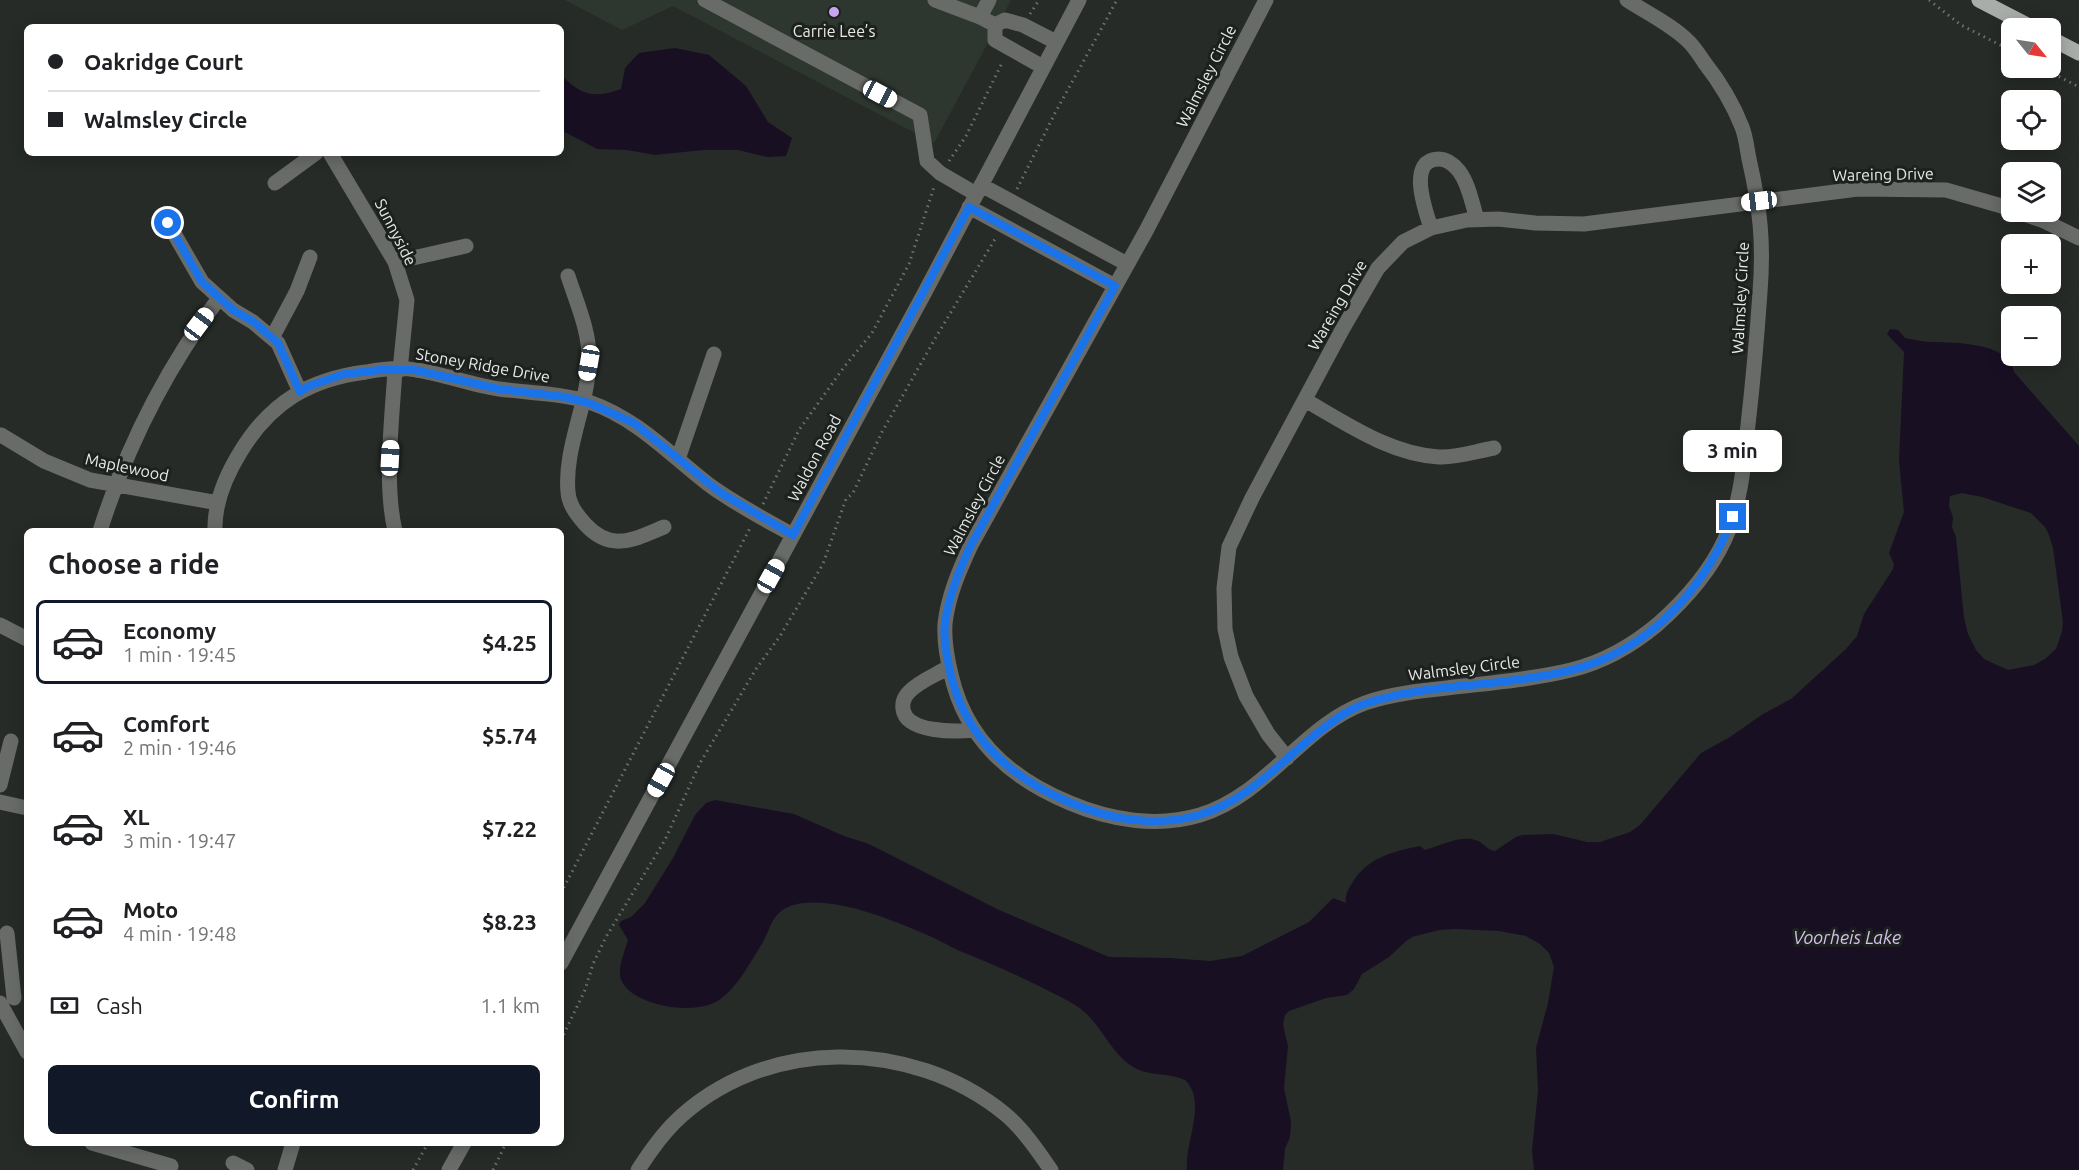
<!DOCTYPE html>
<meta charset="utf-8">
<style>
body{margin:0;font-family:Ubuntu,sans-serif;background:#f2f2f2;color:#202124;height:100vh;display:flex;flex-direction:column;font-size:22px;white-space:nowrap}
*{box-sizing:border-box;margin:0}
p{font-size:20px;color:#757577}
.icon{flex:none;width:33px;height:33px;fill:none;stroke:currentColor;stroke-width:2;stroke-linecap:round;stroke-linejoin:round}
.map{position:relative;flex:1;overflow:hidden}
.details{position:absolute;left:24px;top:528px;width:540px;height:618px;display:flex;flex-direction:column;background:#fff;border-radius:9px;box-shadow:0 3px 15px #0003}
.details>*{flex:none}
.banner{position:absolute;left:24px;top:24px;width:540px;height:132px;border-radius:9px;box-shadow:0 3px 15px #0003;display:grid;align-content:center;height:132px;padding:0 24px;background:#fff}
.needle{width:39px;rotate:120deg}
.controls{position:absolute;left:2001px;top:18px;display:grid;gap:12px}
.controls a{display:grid;place-items:center;width:60px;height:60px;border-radius:9px;background:#fff;box-shadow:0 3px 15px #0003;font-size:30px}
.end{position:absolute;width:27px;height:27px;margin:-14px;border:8px solid #1a73e8;background:#fff;box-shadow:0 0 0 3px #fff}
.from{border-radius:50%}
.bubble{position:absolute;height:42px;border-radius:9px;background:#fff;box-shadow:0 3px 15px #0003;font-size:20px;font-weight:700;line-height:42px;text-align:center}
.car{position:absolute;width:18px;height:36px;margin:-18px -9px;border-radius:8px;box-shadow:0 0 4px 2px #0007;background:linear-gradient(#fff 24%,#345 0 40%,#fff 0 76%,#345 0 86%,#fff 0)}
.banner b{display:flex;align-items:center;gap:21px;height:57px;font-size:22px}
.banner b+b{border-top:2px solid #e0e0e0}
.banner i{width:15px;height:15px;background:#202124}
ul{padding:0;list-style:none}
li{display:flex;align-items:center;gap:18px;height:84px;margin:0 12px 9px;padding:0 12px;border:3px solid transparent;border-radius:9px}
li div{flex:1}
li b{display:block;font-size:22px}
li em{font-style:normal;font-weight:700}
li.on{border-color:#111827}
li>.icon{width:54px;height:54px;stroke-width:1.5}
h2{padding:0 24px;font-size:27px;line-height:72px}
.pay{display:flex;align-items:center;gap:15px;height:66px;padding:0 24px;font-size:22px}
.pay p{margin-inline-start:auto}
.button{display:flex;gap:12px;margin-top:auto;padding:12px 24px}
.button a{flex:1;height:69px;border-radius:9px;background:#111827;color:#fff;font-size:24px;font-weight:700;line-height:69px;text-align:center}
.map>svg:first-child{display:block}
.built{fill:#2e372f}
.water{fill:#180f23;fill-rule:evenodd}
.lines{fill:none;stroke-linecap:round;stroke-linejoin:round}
.path{stroke:#6f7370;stroke-width:3;stroke-dasharray:1.5 4.5;stroke-linecap:butt}
.minor{stroke:#696b69;stroke-width:15}
.major{stroke:#a9ada9;stroke-width:15}
.route{stroke:#1a73e8;stroke-width:8}
.poi-dot{fill:#c7a6ef;stroke:#1d211d;stroke-width:2}
.labels{text-anchor:middle;dominant-baseline:central;stroke-width:6;stroke-linejoin:round;paint-order:stroke}
.poi-label{font-size:16px;fill:#e7eae7;stroke:#1d211d}
.street-label{font-size:16px;fill:#e7eae7;stroke:#1d211d}
.water-label{font-size:18px;font-style:italic;fill:#d5c0f1;stroke:#1d211d}
</style>
<div class="map">
<svg width="2079" height="1170" viewBox="0 0 2079 1170">
<rect width="100%" height="100%" fill="#262b27"/>
<path class="built" d="M565,0H1011L934,143L673,6L622,30Z"/>
<path class="water" d="M675,48L709,55L746,86L768,122L792,138L786,156L767,157L738,150H703L655,155L627,150L597,149L561,130V75C581,95 593,99 621,89L625,68L639,53Z
M1890,329L1898,330L1905,338C1915,340 1924,342 1934,342C1956,343 2009,342 2014,372L2079,446V1170H1534L1532,1150L1538,1091L1536,1048L1548,1003L1554,967L1549,953L1540,944L1526,936L1499,931L1455,929L1439,930L1412,937L1405,942L1389,957L1362,974L1354,989L1347,995L1326,998L1289,1011L1285,1015L1283,1025L1288,1046L1284,1088L1291,1122L1290,1137L1285,1149L1283,1170H1187C1184,1143 1208,1102 1185,1080C1170,1073 1152,1076 1137,1069C1112,1057 1102,1025 1081,1009C1069,1000 1054,994 1041,987C1015,974 990,963 962,952C950,947 938,939 925,934C890,919 841,899 803,903C795,904 784,907 778,914C771,921 768,933 763,942C751,961 738,987 719,1000C697,1016 633,1007 621,980C617,969 625,950 628,940L619,925L621,921L631,917L645,903L673,858L695,815L706,803L715,800L794,814L844,836L869,844L999,910L1109,957L1169,958L1210,961L1242,956L1309,922L1333,898L1346,903C1345,896 1347,891 1351,885C1366,858 1391,852 1420,846L1425,850C1441,846 1461,834 1478,841C1485,844 1487,850 1495,851L1516,837L1522,835L1553,834L1587,842H1600L1630,832L1640,825L1701,753L1730,737L1763,714L1791,699L1846,649L1857,636L1864,614L1893,569L1894,564L1889,553L1904,512L1899,461L1904,352L1887,334ZM1962,493L1982,497L2031,513L2045,527L2049,535L2053,548L2063,622L2062,631L2056,649L2045,659L2034,665L2008,670L1984,659L1976,650L1968,634L1964,618L1956,537L1952,527L1953,517L1949,506L1950,496Z"/>
<g class="lines">
<path class="path" d="M1929,0L1961,25L2012,51
M1030,14L1039,0
M2043,68L2079,87
M949,161L966,136L1003,61
M1017,189L1054,115L1117,0
M763,504L799,430L844,367L872,333L909,264L934,187
M561,893L750,528
M561,1040L585,990L593,964L606,937L665,840L700,763L756,669L780,636L823,564L846,499L853,493L882,432L936,337L995,239
M413,1170L428,1143
M493,1170L506,1143"/>
<path class="minor" d="M705,0L920,115L927,161L940,173L976,194
M935,0L980,17L995,25
M1266,0L1146,231L971,545C959,571 948,596 945,624C944,641 947,658 951,674C965,738 1011,779 1070,803C1110,820 1157,828 1200,815C1268,794 1302,726 1365,703C1391,694 1419,691 1447,688C1488,683 1530,680 1571,670C1604,662 1633,645 1658,624C1685,600 1710,572 1725,539C1741,503 1744,463 1748,425C1753,381 1757,336 1760,292C1764,243 1760,207 1749,159C1747,149 1746,137 1742,127C1733,104 1719,81 1704,62C1700,56 1695,48 1689,42C1672,25 1647,13 1627,0
M980,17L989,0
M1043,67L995,40V25L1005,20L1023,25L1056,42
M330,153L395,262L407,300L400,370
M275,183L316,153
M981,185L1127,264
M969,207L1115,286
M2018,212L2044,221L2079,238
M168,223L202,282L233,310L253,322L278,343L300,392
M1431,228C1426,212 1406,159 1439,159C1447,159 1454,165 1459,171C1469,184 1472,204 1477,219
M395,262L466,246
M568,276C577,304 590,332 589,361C588,405 564,448 568,492C569,505 577,515 585,524C611,553 635,539 664,527
M272,338L297,291L310,257
M1305,400C1347,424 1390,454 1439,457C1458,458 1476,451 1494,448
M1,435L44,461L90,480L218,503
M678,459L714,354
M100,531C127,445 165,370 219,298
M215,531C214,502 226,475 241,451C271,402 310,379 366,372C382,369 400,367 416,370C444,374 471,385 499,389C529,393 560,393 589,402C638,419 669,454 708,484C735,504 764,519 793,535
M395,531C384,484 392,419 395,370
M0,625L27,639
M949,667C936,675 919,681 909,692C904,697 902,702 903,709C906,733 956,732 974,730
M1287,758L1268,734L1246,696L1231,657L1225,629L1224,588L1229,547L1252,498L1342,330L1378,268L1403,242L1431,228L1467,220L1498,219L1535,223L1584,224L1858,189L1946,190L2012,209
M0,785L11,741
M0,802L27,808
M7,933L14,998
M561,963L925,292L1079,0
M0,1003L27,1052
M92,1143L171,1166
M233,1163L247,1170
M285,1170L293,1143
M449,1170L464,1143
M638,1170C649,1153 660,1137 674,1123C762,1036 911,1037 1005,1114C1023,1129 1038,1151 1051,1170"/>
<path class="major" d="M1979,0L2033,28
M2050,38L2079,53"/>
</g>
<g class="lines">
<path class="route" d="M168,223L202,282L233,310L254,322L278,343L300,392L309,386L344,374L380,370H415L499,389L565,397L589,403L634,423L721,493L793,535L969,207L1115,286L971,545C959,571 949,595 945,623C943,639 947,656 950,672C965,738 1010,778 1071,803C1111,820 1157,827 1199,815C1248,801 1281,761 1320,731C1334,720 1350,708 1367,703C1420,686 1475,687 1529,678C1552,675 1577,670 1599,661C1662,636 1709,579 1733,517"/>
</g>
<circle class="poi-dot" cx="834" cy="12" r="6"/>
<g class="labels">
<g class="poi-label">
<text x="834" y="31">Carrie Lee’s</text>
</g>
<g class="street-label">
<text transform="translate(1206 76) rotate(-63)">Walmsley Circle</text>
<text transform="translate(1883 174) rotate(-1)">Wareing Drive</text>
<text transform="translate(396 232) rotate(63)">Sunnyside</text>
<text transform="translate(1740 298) rotate(-87)">Walmsley Circle</text>
<text transform="translate(1337 305) rotate(-60)">Wareing Drive</text>
<text transform="translate(483 365) rotate(10)">Stoney Ridge Drive</text>
<text transform="translate(814 458) rotate(-62)">Waldon Road</text>
<text transform="translate(127 467) rotate(12)">Maplewood</text>
<text transform="translate(974 505) rotate(-62)">Walmsley Circle</text>
<text transform="translate(1464 668) rotate(-7)">Walmsley Circle</text>
</g>
<g class="water-label">
<text x="1847" y="937">Voorheis Lake</text>
</g>
</g>
</svg>
<div class="controls">
<a><svg class="needle" viewBox="-14 -14 28 28"><path d="M0-13l5 13h-10z" fill="#e53935"/><path d="M0 13l5-13h-10z" fill="#757577"/></svg></a>
<a><svg class="icon" aria-label="locate" viewBox="0 0 24 24"><circle cx="12" cy="12" r="6"/><path d="M12 2v4M12 18v4M2 12h4M18 12h4"/></svg></a>
<a><svg class="icon" aria-label="layers" viewBox="0 0 24 24"><path d="M12 4l9 5-9 5-9-5zM3 14l9 5 9-5"/></svg></a>
<a>+</a>
<a>−</a>
</div>
<i class="end from" style="left:168px;top:223px"></i>
<i class="end" style="left:1733px;top:517px"></i>
<div class="bubble" style="left:1683px;top:430px;width:99px">3 min</div>
<i class="car" style="left:880px;top:94px;rotate:118deg"></i>
<i class="car" style="left:1759px;top:201px;rotate:263deg"></i>
<i class="car" style="left:199px;top:324px;rotate:37deg"></i>
<i class="car" style="left:589px;top:363px;rotate:190deg"></i>
<i class="car" style="left:390px;top:458px;rotate:3deg"></i>
<i class="car" style="left:771px;top:576px;rotate:29deg"></i>
<i class="car" style="left:661px;top:780px;rotate:209deg"></i>
<div class="banner">
<b><i class="from"></i>Oakridge Court</b>
<b><i></i>Walmsley Circle</b>
</div>
<section class="details">
<h2>Choose a ride</h2>
<ul>
<li class="on"><svg class="icon" aria-label="car" viewBox="0 0 24 24"><path d="M5 17H2v-5l4-1 3-4h7l3 4 3 1v5h-3M9 17h6M6 11h13"/><circle cx="7" cy="17" r="2"/><circle cx="17" cy="17" r="2"/></svg><div><b>Economy</b><p>1 min · 19:45</p></div><em>$4.25</em></li>
<li><svg class="icon" aria-label="car" viewBox="0 0 24 24"><path d="M5 17H2v-5l4-1 3-4h7l3 4 3 1v5h-3M9 17h6M6 11h13"/><circle cx="7" cy="17" r="2"/><circle cx="17" cy="17" r="2"/></svg><div><b>Comfort</b><p>2 min · 19:46</p></div><em>$5.74</em></li>
<li><svg class="icon" aria-label="car" viewBox="0 0 24 24"><path d="M5 17H2v-5l4-1 3-4h7l3 4 3 1v5h-3M9 17h6M6 11h13"/><circle cx="7" cy="17" r="2"/><circle cx="17" cy="17" r="2"/></svg><div><b>XL</b><p>3 min · 19:47</p></div><em>$7.22</em></li>
<li><svg class="icon" aria-label="car" viewBox="0 0 24 24"><path d="M5 17H2v-5l4-1 3-4h7l3 4 3 1v5h-3M9 17h6M6 11h13"/><circle cx="7" cy="17" r="2"/><circle cx="17" cy="17" r="2"/></svg><div><b>Moto</b><p>4 min · 19:48</p></div><em>$8.23</em></li>
</ul>
<div class="pay"><svg class="icon" aria-label="cash" viewBox="0 0 24 24"><path d="M3 7h18v10H3z"/><circle cx="12" cy="12" r="2"/></svg>Cash<p>1.1 km</p></div>
<div class="button"><a>Confirm</a></div>
</section>
</div>
